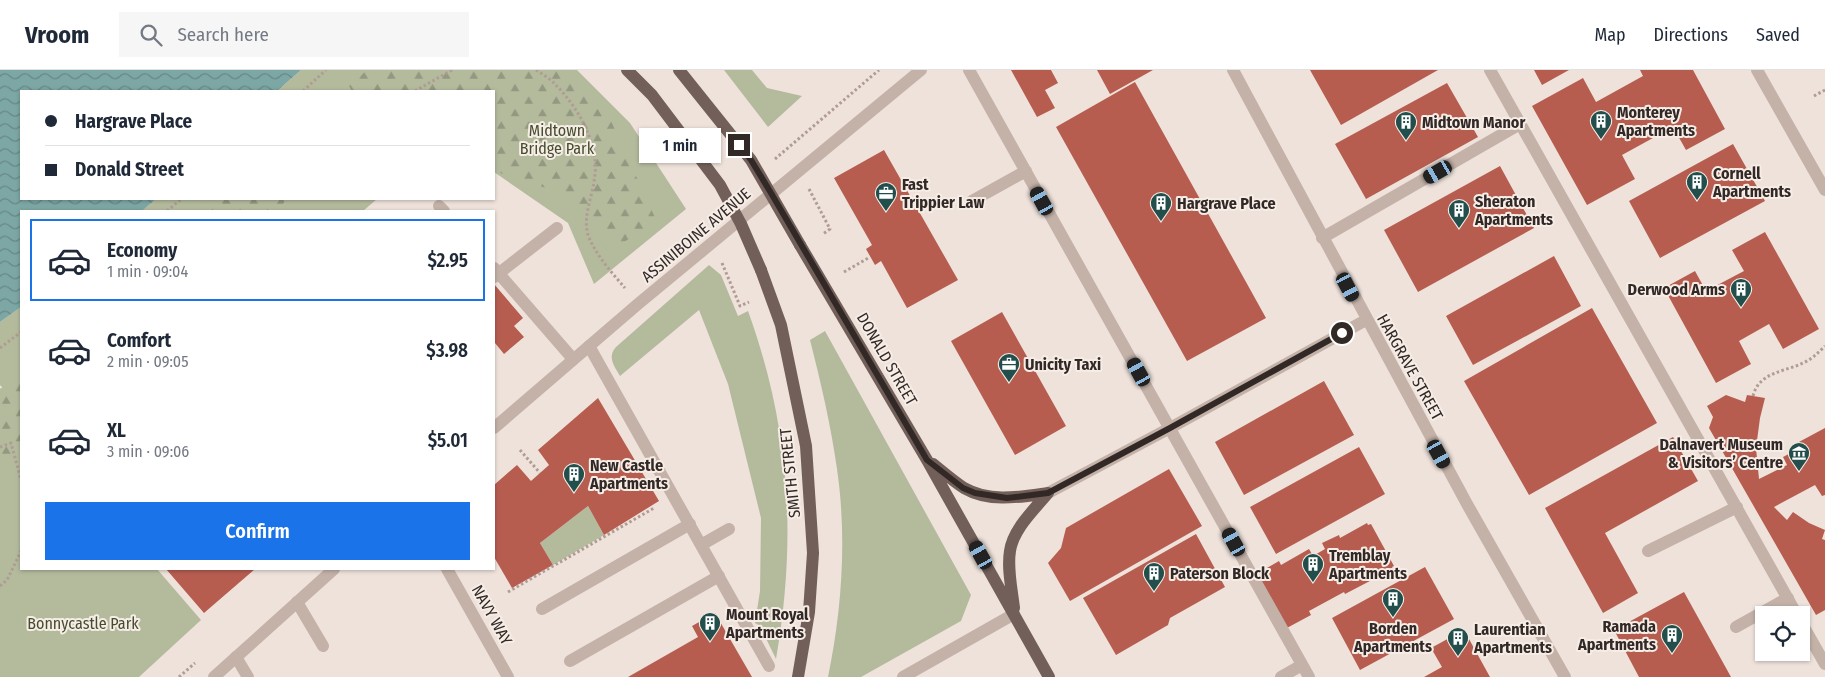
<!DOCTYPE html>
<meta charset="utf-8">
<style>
body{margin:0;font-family:"Fira Sans Condensed",sans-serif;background:#f6f6f7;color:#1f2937;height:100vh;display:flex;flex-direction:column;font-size:19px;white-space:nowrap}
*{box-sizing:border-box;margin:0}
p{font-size:16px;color:#747a83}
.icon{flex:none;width:28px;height:28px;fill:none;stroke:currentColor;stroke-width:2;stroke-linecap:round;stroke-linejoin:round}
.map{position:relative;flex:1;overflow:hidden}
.details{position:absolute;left:20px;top:140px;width:475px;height:360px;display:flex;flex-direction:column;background:#fff;border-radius:0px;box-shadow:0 1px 4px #0004}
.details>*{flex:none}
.hud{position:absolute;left:20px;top:20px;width:475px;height:110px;border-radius:0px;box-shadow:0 1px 4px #0004;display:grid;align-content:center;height:110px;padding:0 25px;background:#fff}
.fabs{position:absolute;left:1755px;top:536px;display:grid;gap:10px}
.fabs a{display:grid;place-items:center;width:55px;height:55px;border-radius:0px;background:#fff;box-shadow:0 1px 4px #0004;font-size:25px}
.end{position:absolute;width:22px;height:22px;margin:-11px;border:6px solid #322927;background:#fff;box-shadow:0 0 0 2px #fff}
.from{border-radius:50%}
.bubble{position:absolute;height:35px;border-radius:0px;background:#fff;box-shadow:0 1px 4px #0004;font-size:16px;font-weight:600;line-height:35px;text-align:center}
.car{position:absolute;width:15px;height:30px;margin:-15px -8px;border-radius:6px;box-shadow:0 0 4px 1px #0007;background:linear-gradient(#222 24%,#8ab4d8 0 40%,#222 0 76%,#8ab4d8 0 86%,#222 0)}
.hud b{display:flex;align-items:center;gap:18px;height:48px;font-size:19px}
.hud b+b{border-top:1px solid #e0e1e3}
.hud i{width:12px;height:12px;background:#1f2937}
ul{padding:9px 0 0;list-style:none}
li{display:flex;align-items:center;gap:15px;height:82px;margin:0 10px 8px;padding:0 15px;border:2px solid transparent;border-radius:0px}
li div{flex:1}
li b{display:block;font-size:19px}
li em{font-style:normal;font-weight:600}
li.on{border-color:#1a73e8}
li>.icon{width:45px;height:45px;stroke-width:1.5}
.primary-button{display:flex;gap:10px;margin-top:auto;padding:10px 25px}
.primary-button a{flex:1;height:58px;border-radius:0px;background:#1a73e8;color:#fff;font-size:20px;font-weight:600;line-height:58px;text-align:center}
header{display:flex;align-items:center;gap:30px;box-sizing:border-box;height:70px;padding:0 25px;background:#fff;border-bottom:1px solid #e0e1e3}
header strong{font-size:24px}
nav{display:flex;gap:28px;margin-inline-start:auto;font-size:18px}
.search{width:350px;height:45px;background:#f6f6f7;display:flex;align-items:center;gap:12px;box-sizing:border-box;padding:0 18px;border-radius:0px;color:#747a83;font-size:19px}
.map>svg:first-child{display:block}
.green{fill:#b4bb9d}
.forest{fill:url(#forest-firs)}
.water{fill:url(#water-waves)}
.building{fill:#b65d50}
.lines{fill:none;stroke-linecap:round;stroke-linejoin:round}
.path{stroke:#b09c93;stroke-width:3;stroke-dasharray:2.5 2.5;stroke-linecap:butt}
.service{stroke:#c4b2a8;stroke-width:12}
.minor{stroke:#c4b2a8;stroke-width:12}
.primary{stroke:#725f5a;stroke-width:12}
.primary-bridge{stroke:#725f5a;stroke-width:12}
.route{stroke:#322927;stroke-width:6}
.labels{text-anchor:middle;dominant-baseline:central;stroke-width:4;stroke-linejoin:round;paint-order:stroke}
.poi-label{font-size:16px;font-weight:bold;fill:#322927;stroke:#f6ede6;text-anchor:start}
.park-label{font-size:16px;fill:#464d2e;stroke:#f6ede6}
.street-label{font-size:16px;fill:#322927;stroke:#f6ede6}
</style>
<header>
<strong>Vroom</strong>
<div class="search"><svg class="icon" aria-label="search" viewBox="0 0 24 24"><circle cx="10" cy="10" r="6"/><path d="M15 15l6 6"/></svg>Search here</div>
<nav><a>Map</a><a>Directions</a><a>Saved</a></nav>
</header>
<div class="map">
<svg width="1825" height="607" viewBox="0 0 1825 607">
<defs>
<pattern id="forest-firs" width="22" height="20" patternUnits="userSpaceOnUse" patternTransform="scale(1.25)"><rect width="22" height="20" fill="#b4bb9d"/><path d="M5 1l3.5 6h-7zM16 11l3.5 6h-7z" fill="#939880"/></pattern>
<pattern id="water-waves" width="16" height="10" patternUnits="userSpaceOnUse" patternTransform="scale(1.25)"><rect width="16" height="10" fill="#7da7a4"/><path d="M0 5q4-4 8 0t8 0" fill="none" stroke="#678886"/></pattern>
</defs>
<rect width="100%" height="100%" fill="#eee2db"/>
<path class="green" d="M301,0H577L630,53L686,139L594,214L568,153L494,102V21H277Z
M724,0H752L767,18L802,26L768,57Z
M156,129H377L363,141H142Z
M709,195L721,205L738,246L748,241C790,357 797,468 776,589L760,556L755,553L760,521L761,448L728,314L699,240L620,306C614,296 607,287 616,277Z
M21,237V323L11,327L0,315V252Z
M825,261L971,525L961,551L861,607H828C842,540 847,467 837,399C831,356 821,313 810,270Z
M0,318L21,343V499H157L201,550L139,607H0Z
M588,436L604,465L553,495L540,473Z"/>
<path class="forest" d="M367,0H556L611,51L657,152L614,178L567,125L494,101V21H352L349,16Z
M207,129H286L279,141H196Z
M21,305V380L13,395L0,392V319Z"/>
<path class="water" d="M0,0H301L277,21H21V129H156L142,141H21V237L0,252Z"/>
<path class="building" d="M1011,0H1051L1058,13L1045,20L1055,38L1037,47Z
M1097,0H1153L1110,24Z
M1310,0H1438L1341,55Z
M1534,0H1569L1542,15Z
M1640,0H1693L1725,59L1686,80L1673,57L1622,85L1635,109L1587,135L1532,36L1583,8L1596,32L1643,6Z
M1135,12L1266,248L1187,291L1056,57Z
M1447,13L1478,67L1366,129L1335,74Z
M1733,74L1765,131L1660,188L1629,131Z
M884,80L958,210L907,238L881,191L875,195L866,179L872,175L834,108Z
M1500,96L1534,158L1418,222L1384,160Z
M1765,162L1819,259L1783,279L1769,254L1739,271L1751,294L1716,313L1664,218L1695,201L1706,221L1744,201L1732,180Z
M1554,186L1581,236L1473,295L1446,246Z
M494,214L523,248L514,256L524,267L504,284L495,273L494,274Z
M1592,238L1657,353L1529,425L1464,311Z
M1002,242L1066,356L1015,385L951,271Z
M1324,311L1354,365L1244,425L1215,372Z
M1726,325L1745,332L1747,325L1765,328L1760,348L1756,378L1759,409L1787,395L1783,387L1800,378L1797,373L1825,358V425L1822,426L1815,415L1774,437L1787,450L1793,442L1809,453L1825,460L1822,469L1825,470V540L1816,545L1709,358L1713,347L1707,336Z
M598,328L659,431L604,465L588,436L540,473L553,495L512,518L494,487V415L517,395L531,411L549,395L538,380Z
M1673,367L1698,411L1605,463L1638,523L1603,543L1545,438Z
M1359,377L1385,424L1276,484L1250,437Z
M1169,399L1202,456L1070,531L1048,493L1061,478L1066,458Z
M1367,453L1368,455L1371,454L1394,496L1392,497L1393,499L1345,524L1344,522L1309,541L1311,545L1285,559L1255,505L1279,491L1281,495L1309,479L1313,486L1325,479L1322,473L1339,465L1340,468Z
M1196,464L1225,517L1170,548L1168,555L1116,585L1083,528Z
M1425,497L1454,549L1360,600L1332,548Z
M166,499H255L204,543Z
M1684,522L1731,607H1639L1614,560Z
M715,543L752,607H628L698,567L692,556Z
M1464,560L1490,607H1424L1442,597L1431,578Z"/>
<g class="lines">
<path class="path" d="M536,0C542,4 549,8 554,13C574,33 592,62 595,90C596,97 595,105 594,112C591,130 583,147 588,165C595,184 612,203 625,218
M303,21L326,0
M415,21L452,0
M1814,26L1825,20
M775,89L879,0
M809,119L830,159L823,164
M167,141L181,129
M722,193L740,236L749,232
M844,202L870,187
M0,278L21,262
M1753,326C1759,302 1784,302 1803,293C1812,289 1818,283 1825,276
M0,377L11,373L21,410
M520,380L540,403
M0,516L7,510L21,481
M508,522L654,438
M179,607L195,593"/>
<path class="service" d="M969,0L1309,607
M1490,0L1797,545
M972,131L1026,101
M439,136L444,141
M1322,168L1520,54
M494,198L573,289
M494,207L557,158
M589,276L769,596
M701,475L729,459
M1648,481L1737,437
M297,532L323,576
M542,539L690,454
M1801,552L1825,594
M1736,557L1788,528
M236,587L248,607
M570,591L719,506
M903,607L1014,544
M1281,607L1302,595"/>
<path class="minor" d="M1233,0L1467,434L1565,607
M1757,0L1825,120
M494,358L638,234L921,0
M1048,423L1170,358L1366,250
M447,499L508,607
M214,607L334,499"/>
<path class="primary" d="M800,175L927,390L1049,607
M761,200L781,255L806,376L813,483L809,542L798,607
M933,394C943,402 953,411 964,418C990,433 1020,427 1048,423
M1014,538C1012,520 1007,499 1010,481C1013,459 1034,440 1048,423"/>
<path class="primary-bridge" d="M627,0L652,25L720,115L741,154L761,200
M679,0L751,90L800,175"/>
</g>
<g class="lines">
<path class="route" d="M739,75L751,90L771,123L927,390L963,418L975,423L1007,428L1048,423L1170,358L1342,263"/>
</g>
<defs>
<g id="building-pin" transform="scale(1.125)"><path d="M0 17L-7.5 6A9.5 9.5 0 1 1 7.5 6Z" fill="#224e4c" stroke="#f6ede6"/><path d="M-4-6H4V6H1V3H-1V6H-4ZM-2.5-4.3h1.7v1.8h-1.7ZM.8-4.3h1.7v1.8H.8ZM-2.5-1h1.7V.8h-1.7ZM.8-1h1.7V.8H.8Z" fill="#fff"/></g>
<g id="office-pin" transform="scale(1.125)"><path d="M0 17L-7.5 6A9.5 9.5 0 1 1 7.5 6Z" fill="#224e4c" stroke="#f6ede6"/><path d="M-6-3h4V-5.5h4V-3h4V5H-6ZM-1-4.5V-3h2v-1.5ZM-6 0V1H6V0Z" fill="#fff"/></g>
<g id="museum-pin" transform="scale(1.125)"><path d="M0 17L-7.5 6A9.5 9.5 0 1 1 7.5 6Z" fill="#224e4c" stroke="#f6ede6"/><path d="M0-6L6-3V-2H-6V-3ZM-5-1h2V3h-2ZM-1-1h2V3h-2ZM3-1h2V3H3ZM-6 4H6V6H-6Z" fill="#fff"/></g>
</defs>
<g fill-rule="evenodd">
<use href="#building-pin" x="1601" y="51"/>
<use href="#building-pin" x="1406" y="52"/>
<use href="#building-pin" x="1697" y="112"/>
<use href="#office-pin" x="886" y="123"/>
<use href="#building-pin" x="1161" y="133"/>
<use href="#building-pin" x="1459" y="140"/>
<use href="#building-pin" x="1741" y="219"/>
<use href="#office-pin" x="1009" y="294"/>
<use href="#museum-pin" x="1799" y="383"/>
<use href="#building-pin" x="574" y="404"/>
<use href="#building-pin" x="1313" y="494"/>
<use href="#building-pin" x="1154" y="503"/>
<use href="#building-pin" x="1393" y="529"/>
<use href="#building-pin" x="710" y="553"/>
<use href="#building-pin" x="1672" y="565"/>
<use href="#building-pin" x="1458" y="568"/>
</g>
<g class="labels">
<g class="poi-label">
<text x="1617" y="42">Monterey<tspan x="1617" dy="18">Apartments</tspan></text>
<text x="1422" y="52">Midtown Manor</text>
<text x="1713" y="103">Cornell<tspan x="1713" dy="18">Apartments</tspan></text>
<text x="902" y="114">Fast<tspan x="902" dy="18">Trippier Law</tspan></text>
<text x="1475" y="131">Sheraton<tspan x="1475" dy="18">Apartments</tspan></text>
<text x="1177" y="133">Hargrave Place</text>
<text x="1725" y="219" text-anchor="end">Derwood Arms</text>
<text x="1025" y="294">Unicity Taxi</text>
<text x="1783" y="374" text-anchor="end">Dalnavert Museum<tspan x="1783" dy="18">&amp; Visitors’ Centre</tspan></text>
<text x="590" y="395">New Castle<tspan x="590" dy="18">Apartments</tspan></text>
<text x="1329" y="485">Tremblay<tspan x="1329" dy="18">Apartments</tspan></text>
<text x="1170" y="503">Paterson Block</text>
<text x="726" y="544">Mount Royal<tspan x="726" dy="18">Apartments</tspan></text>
<text x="1656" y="556" text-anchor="end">Ramada<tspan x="1656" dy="18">Apartments</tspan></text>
<text x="1393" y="558" text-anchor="middle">Borden<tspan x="1393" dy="18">Apartments</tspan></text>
<text x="1474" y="559">Laurentian<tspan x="1474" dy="18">Apartments</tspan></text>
</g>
<g class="park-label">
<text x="557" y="60">Midtown<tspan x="557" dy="18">Bridge Park</tspan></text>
<text x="83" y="553">Bonnycastle Park</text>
</g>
<g class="street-label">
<text transform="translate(696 165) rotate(-40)">ASSINIBOINE AVENUE</text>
<text transform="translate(887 289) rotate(60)">DONALD STREET</text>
<text transform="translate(1410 297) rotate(61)">HARGRAVE STREET</text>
<text transform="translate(790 403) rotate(-96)">SMITH STREET</text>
<text transform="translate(492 545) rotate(61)">NAVY WAY</text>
</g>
</g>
</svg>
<div class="fabs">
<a><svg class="icon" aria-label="locate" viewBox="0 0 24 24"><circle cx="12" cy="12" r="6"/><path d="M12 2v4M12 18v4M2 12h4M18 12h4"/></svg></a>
</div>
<i class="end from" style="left:1342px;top:263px"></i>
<i class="end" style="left:739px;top:75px"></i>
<div class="bubble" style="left:639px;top:58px;width:82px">1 min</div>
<i class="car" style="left:1438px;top:102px;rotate:240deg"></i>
<i class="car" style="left:1042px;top:131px;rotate:331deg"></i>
<i class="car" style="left:1348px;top:217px;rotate:152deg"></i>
<i class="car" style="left:1139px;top:302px;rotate:331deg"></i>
<i class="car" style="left:1439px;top:384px;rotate:151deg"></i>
<i class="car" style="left:1234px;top:472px;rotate:331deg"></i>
<i class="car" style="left:981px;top:485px;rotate:331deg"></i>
<div class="hud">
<b><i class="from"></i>Hargrave Place</b>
<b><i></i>Donald Street</b>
</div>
<section class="details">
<ul>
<li class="on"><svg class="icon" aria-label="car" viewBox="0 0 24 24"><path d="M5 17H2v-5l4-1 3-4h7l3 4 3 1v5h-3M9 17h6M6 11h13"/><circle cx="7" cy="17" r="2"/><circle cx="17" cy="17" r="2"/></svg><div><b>Economy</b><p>1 min · 09:04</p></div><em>$2.95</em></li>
<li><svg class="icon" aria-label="car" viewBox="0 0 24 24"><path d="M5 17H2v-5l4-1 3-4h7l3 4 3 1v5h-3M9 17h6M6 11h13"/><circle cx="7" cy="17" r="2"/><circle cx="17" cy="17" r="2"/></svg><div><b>Comfort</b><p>2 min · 09:05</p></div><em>$3.98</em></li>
<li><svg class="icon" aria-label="car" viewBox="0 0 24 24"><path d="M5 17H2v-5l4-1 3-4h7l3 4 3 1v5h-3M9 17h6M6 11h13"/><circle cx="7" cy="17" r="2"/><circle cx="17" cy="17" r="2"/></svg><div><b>XL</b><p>3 min · 09:06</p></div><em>$5.01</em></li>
</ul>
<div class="primary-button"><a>Confirm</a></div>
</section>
</div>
